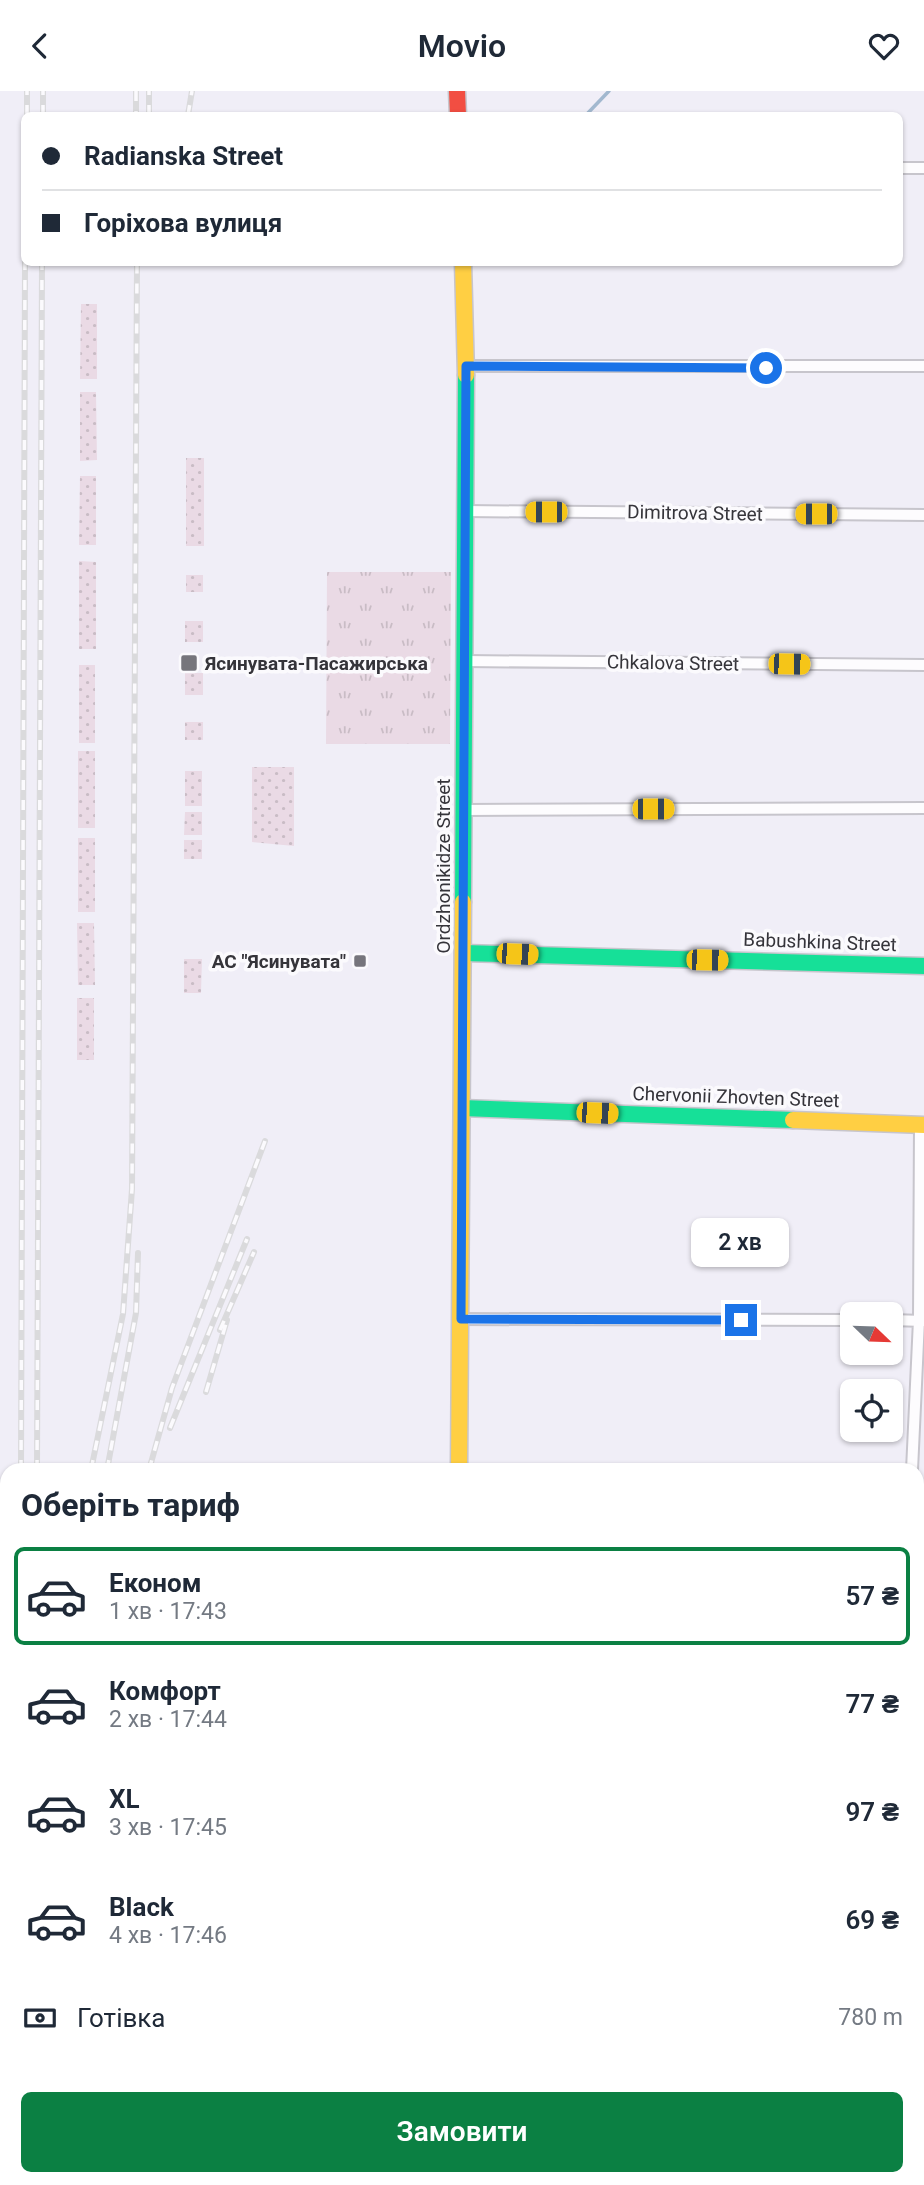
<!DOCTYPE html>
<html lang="uk">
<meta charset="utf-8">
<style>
body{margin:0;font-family:Roboto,sans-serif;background:#f2f2f3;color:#1f2937;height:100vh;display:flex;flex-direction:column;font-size:26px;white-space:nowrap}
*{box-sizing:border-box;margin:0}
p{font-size:23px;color:#747a83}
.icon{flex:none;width:38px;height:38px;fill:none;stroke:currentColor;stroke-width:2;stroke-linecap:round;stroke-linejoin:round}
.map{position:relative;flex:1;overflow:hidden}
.drawer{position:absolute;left:0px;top:1372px;width:924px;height:723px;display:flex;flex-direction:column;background:#fff;border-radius:21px 21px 0 0;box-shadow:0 2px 5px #0004}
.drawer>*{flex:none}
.guide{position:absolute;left:21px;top:21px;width:882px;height:154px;border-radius:10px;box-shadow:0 2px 5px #0004;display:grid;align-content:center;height:154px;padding:0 21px;background:#fff}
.needle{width:46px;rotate:113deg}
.fabs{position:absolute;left:840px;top:1211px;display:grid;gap:14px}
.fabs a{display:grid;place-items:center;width:63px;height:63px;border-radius:10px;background:#fff;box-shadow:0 2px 5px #0004;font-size:35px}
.end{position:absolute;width:32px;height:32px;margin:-16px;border:9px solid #1a73e8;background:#fff;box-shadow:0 0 0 4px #fff}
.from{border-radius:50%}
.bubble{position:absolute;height:49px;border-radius:10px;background:#fff;box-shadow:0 2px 5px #0004;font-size:23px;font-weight:600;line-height:49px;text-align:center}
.car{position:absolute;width:21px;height:42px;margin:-21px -10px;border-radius:9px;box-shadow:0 0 5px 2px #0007;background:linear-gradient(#f5c518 24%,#345 0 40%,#f5c518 0 76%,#345 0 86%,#f5c518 0)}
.guide b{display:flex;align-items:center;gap:24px;height:66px;font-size:26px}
.guide b+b{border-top:2px solid #e0e1e3}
.guide i{width:18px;height:18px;background:#1f2937}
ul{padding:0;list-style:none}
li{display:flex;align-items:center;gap:21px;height:98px;margin:0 14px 10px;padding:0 7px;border:4px solid transparent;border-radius:10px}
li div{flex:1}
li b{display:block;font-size:26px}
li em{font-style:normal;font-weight:600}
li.current{border-color:#0b8043}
li>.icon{width:63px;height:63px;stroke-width:1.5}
h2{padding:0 21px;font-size:32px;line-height:84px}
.pay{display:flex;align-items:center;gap:18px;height:77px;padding:0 21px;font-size:26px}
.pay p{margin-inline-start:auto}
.cta{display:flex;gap:14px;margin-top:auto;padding:14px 21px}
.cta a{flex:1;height:80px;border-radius:10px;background:#0b8043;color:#fff;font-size:28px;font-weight:600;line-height:80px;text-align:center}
header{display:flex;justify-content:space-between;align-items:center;height:91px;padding:0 21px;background:#fff;font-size:32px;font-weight:600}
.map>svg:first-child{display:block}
.grass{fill:url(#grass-dots)}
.park{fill:url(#park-tufts)}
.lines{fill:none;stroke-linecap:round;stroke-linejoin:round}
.stream{stroke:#a2b8cf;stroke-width:3.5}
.street-casing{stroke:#c7c5cc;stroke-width:14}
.fast-casing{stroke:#c7c5cc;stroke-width:19}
.slow-casing{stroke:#c7c5cc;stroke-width:19}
.jam-casing{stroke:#c7c5cc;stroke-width:19}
.street{stroke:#fdfcfe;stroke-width:10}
.fast{stroke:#16e098;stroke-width:16}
.slow{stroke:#ffcf43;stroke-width:16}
.jam{stroke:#f24e42;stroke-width:16}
.rail-casing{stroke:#dadadc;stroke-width:6}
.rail{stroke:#fbfafd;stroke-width:3.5;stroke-dasharray:10;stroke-linecap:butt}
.route{stroke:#1a73e8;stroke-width:9}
.poi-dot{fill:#76757c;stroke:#fbfafd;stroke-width:2.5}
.labels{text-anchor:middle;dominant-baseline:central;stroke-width:7;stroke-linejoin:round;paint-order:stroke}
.street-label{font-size:19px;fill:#35343a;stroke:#fbfafd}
.poi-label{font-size:19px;font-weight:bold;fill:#35343a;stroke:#fbfafd;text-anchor:start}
</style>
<header><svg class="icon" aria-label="back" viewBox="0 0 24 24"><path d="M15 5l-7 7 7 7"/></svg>Movio<svg class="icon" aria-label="heart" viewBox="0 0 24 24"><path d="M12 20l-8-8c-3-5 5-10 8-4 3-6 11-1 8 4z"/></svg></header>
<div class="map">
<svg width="924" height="2094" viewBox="0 0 924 2094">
<defs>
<pattern id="grass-dots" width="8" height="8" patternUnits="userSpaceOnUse" patternTransform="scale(1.75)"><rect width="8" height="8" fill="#eadae5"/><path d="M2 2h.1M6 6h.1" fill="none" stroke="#c9bcc5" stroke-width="1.8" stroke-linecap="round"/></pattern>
<pattern id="park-tufts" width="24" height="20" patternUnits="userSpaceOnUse" patternTransform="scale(1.75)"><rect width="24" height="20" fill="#eadae5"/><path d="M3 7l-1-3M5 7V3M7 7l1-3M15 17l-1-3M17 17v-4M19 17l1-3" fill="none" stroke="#c9bcc5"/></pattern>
</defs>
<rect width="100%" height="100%" fill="#f0eef7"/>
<path class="grass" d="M81,213H97V288H80Z
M80,301H96L97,369L80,370Z
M186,367H204V455H186Z
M80,385H96V454H79Z
M79,470L96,471V558H79Z
M186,484H203V501H186Z
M185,530H203V551H185Z
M79,574H95V652H79Z
M185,582H203V604H185Z
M185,631H203V649H185Z
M78,660H95V737H78Z
M252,676H294V755L252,751Z
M185,680H202V715H185Z
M185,721H202V744H184Z
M78,747H95V821H78Z
M184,749H202V768H184Z
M77,832H94L95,894H78Z
M184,868H202L201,902H184Z
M77,907H94V969H77Z"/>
<path class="park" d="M327,481H451L450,653H326Z
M917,1884L924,1895V1936L917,1941Z"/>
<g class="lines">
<path class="stream" d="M586,24L609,0"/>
<g class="street-casing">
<path id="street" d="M900,77H924
M466,275H924
M465,420L924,424
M465,570L924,574
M464,719L924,717
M461,1228L852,1229
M891,1229L924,1230
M912,1379L919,1229L920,1034
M917,1636L924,1633
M917,1686L924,1698
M917,1997L924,1992
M764,2094L774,2088"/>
</g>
<g class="fast-casing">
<path id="fast" d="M463,811L466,284
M463,862L924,875
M462,1017L793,1029
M454,2088V2094"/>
</g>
<g class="slow-casing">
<path id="slow" d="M463,172L466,284
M793,1029L924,1034
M459,1379L463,811
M96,2094L97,2088"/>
</g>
<g class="jam-casing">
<path id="jam" d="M457,0L458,24"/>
</g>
<use href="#street" class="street"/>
<use href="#fast" class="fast"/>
<use href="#slow" class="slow"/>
<use href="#jam" class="jam"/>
<g class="rail-casing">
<path id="rail" d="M136,0V24
M27,24V0
M43,24V0
M149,24V0
M188,24L192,0
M220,1239L254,1161
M206,1301L227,1229
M170,1337L247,1148
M21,1379L25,172
M37,1379L42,172
M91,1379L123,1223L132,1098L137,172
M107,1379L136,1222L138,1162
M149,1379L172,1297L265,1050
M0,1632L7,1586
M0,1699L7,1661
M0,1742L7,1717
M0,1778L7,1755
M0,1862L7,1847
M0,1973L7,1965"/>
</g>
<use href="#rail" class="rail"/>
</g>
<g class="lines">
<path class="route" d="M741,1229L461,1228L466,275L766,277"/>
</g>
<g class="poi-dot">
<rect x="180" y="563" width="18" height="18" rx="3.5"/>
<rect x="353" y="863" width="14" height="14" rx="3.5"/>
</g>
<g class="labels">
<g class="street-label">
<text transform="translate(695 422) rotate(1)">Dimitrova Street</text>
<text transform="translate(673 572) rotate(1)">Chkalova Street</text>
<text transform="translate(443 775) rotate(-90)">Ordzhonikidze Street</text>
<text transform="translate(820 851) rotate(2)">Babushkina Street</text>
<text transform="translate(736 1006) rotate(2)">Chervonii Zhovten Street</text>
</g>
<g class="poi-label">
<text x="205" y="572">Ясинувата-Пасажирська</text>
<text x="346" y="870" text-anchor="end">АС "Ясинувата"</text>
</g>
</g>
</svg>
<div class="fabs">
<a><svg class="needle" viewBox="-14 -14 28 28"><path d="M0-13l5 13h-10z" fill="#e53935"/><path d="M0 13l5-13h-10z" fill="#747a83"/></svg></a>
<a><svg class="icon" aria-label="locate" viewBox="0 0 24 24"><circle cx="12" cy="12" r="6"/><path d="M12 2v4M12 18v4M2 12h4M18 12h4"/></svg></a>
</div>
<i class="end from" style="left:766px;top:277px"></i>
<i class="end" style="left:741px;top:1229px"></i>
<div class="bubble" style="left:691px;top:1127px;width:98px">2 хв</div>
<i class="car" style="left:546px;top:421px;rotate:270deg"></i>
<i class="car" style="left:816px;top:423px;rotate:270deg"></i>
<i class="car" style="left:789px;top:573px;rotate:91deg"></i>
<i class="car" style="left:653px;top:718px;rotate:90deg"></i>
<i class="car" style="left:517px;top:863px;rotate:92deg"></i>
<i class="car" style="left:707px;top:869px;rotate:91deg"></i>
<i class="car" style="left:597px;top:1022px;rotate:92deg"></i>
<div class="guide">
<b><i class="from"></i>Radianska Street</b>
<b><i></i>Горіхова вулиця</b>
</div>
<section class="drawer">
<h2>Оберіть тариф</h2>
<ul>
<li class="current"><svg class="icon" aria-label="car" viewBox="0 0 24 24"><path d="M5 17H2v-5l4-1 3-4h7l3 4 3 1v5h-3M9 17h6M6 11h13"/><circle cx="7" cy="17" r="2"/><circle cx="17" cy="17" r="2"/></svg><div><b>Економ</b><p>1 хв · 17:43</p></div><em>57 ₴</em></li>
<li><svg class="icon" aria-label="car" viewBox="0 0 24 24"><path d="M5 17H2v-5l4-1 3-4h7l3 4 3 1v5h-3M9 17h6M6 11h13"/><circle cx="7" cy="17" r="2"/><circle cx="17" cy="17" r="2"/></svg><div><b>Комфорт</b><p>2 хв · 17:44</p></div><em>77 ₴</em></li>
<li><svg class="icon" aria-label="car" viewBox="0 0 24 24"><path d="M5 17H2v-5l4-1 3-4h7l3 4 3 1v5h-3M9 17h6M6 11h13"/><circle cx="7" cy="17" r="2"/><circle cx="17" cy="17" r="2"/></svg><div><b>XL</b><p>3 хв · 17:45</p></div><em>97 ₴</em></li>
<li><svg class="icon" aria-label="car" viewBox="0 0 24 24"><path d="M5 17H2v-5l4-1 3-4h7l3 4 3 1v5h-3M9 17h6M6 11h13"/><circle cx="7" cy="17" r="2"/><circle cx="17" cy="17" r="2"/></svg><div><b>Black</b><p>4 хв · 17:46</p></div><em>69 ₴</em></li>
</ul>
<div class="pay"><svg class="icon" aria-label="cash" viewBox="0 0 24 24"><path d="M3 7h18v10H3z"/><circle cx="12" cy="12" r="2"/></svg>Готівка<p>780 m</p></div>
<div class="cta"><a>Замовити</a></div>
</section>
</div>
